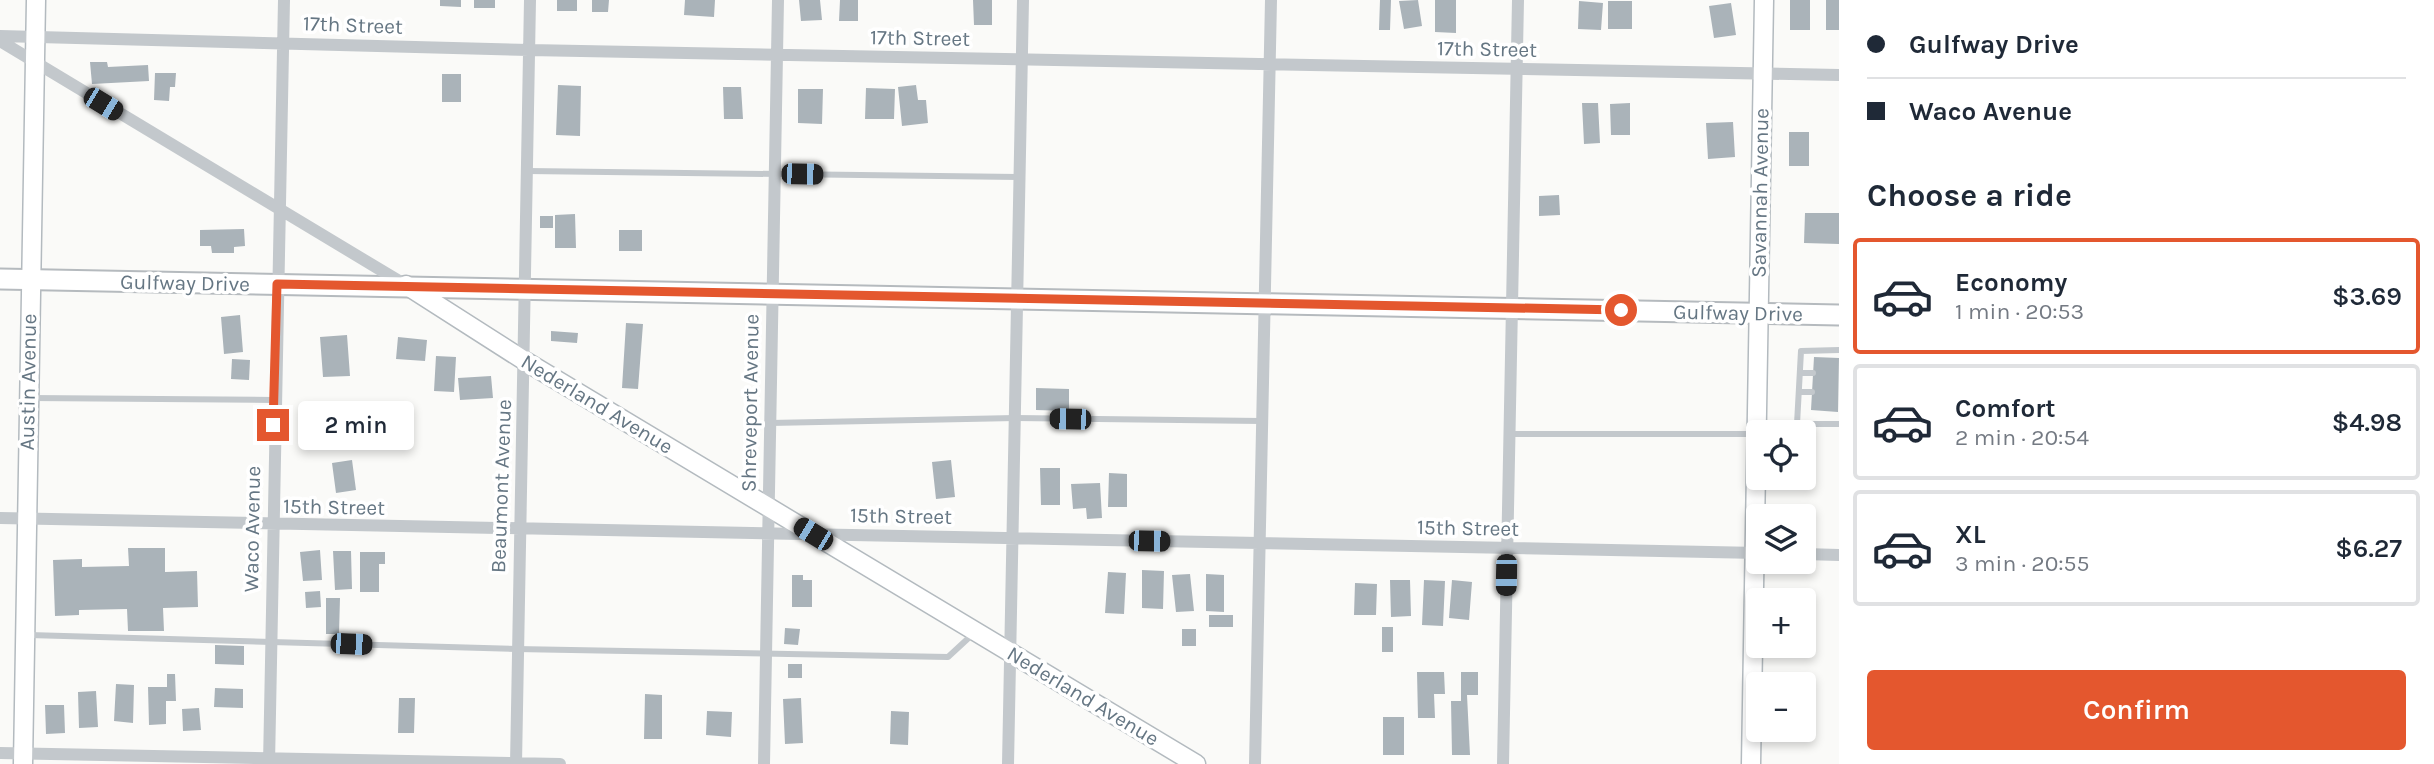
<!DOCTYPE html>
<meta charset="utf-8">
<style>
body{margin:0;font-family:Karla,sans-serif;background:#f6f6f7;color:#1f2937;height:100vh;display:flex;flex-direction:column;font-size:26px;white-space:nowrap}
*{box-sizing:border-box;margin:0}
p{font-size:23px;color:#747a83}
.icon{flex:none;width:38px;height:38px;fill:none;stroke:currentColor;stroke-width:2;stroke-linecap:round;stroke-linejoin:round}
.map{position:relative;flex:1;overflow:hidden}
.details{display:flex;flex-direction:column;background:#fff;width:595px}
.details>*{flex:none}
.guide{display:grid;align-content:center;height:154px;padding:0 28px;background:#fff}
.fabs{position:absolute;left:1746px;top:420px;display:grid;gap:14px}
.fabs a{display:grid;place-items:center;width:70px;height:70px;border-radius:7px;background:#fff;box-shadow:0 4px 10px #0003;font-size:35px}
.end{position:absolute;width:32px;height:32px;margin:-16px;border:9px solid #e4572e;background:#fff;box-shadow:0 0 0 4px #fff}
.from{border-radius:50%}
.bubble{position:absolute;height:49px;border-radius:7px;background:#fff;box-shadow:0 4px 10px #0003;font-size:23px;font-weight:600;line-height:49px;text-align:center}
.car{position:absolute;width:21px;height:42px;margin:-21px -10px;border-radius:9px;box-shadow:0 0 5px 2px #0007;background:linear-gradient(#222 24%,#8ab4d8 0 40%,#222 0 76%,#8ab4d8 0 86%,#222 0)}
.guide b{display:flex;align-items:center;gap:24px;height:66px;font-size:26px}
.guide b+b{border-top:2px solid #e0e1e3}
.guide i{width:18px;height:18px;background:#1f2937}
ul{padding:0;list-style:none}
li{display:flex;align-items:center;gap:21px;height:116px;margin:0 14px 10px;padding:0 14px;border:4px solid #e0e1e3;border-radius:7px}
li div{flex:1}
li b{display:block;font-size:26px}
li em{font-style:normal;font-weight:600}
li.current{border-color:#e4572e}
li>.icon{width:63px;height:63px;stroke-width:1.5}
h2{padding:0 28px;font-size:32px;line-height:84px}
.cta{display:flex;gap:14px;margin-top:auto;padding:14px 28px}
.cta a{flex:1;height:80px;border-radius:7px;background:#e4572e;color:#fff;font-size:28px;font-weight:600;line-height:80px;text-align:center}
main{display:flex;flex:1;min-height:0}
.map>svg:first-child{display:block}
.building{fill:#aab3b9}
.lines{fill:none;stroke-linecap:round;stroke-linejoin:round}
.secondary-casing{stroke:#b3babf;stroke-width:21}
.primary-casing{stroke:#b5babe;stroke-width:23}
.lane{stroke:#c3c8cc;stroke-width:6}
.street{stroke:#c3c8cc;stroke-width:12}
.secondary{stroke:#fff;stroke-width:18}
.primary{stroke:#fff;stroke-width:19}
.route{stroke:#e4572e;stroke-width:9}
.labels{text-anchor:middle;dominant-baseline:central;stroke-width:7;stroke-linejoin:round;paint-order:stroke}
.street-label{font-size:21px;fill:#657683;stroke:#fff}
</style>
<main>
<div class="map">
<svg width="1839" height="764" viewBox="0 0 1839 764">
<rect width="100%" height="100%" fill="#fafaf8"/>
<path class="building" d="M440,0H461V7L440,6Z
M474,0H495V8H474Z
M557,0H577V11H557Z
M592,0H609L608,12H592Z
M685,0H715L714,17L684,15Z
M799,0H820L822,20L801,21Z
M840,0H858V21H839Z
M973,0H992V25H974Z
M1380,0H1391L1390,30H1379Z
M1418,0L1422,26L1404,29L1399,1Z
M1435,0H1456V33L1435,32Z
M1790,0H1810V30H1790Z
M1826,0H1839V30H1826Z
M1579,1L1603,3L1601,30L1578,29Z
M1608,1H1632V29H1608Z
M1731,3L1736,35L1714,38L1709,6Z
M90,62H107L108,67L148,65L149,81L92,84Z
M155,73H176L175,87H170L169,101L154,100Z
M442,74H461V102H442Z
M558,85L581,86L580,136L556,135Z
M916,85L918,100H926L928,123L902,126L898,87Z
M723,87H741L743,119H724Z
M866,88L895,89L894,119H865Z
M798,89H823L822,124L798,123Z
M1582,103H1598L1600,143L1584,144Z
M1630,103V135H1611L1610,104Z
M1733,122L1735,157L1708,159L1706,123Z
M1789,132H1809V166H1789Z
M1559,195L1560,215L1539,216V196Z
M1805,213H1839V244L1804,243Z
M575,214L576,248H555V215Z
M540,216H553V228H540Z
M244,229L245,246L234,247V253H212L211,246H200V230Z
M619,230H642V251H619Z
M240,315L243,352L224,354L221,317Z
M626,323L643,324L638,389L622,388Z
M551,331L578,333L577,343L551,341Z
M347,335L350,376L323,377L320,337Z
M398,337L427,340L425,361L396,359Z
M436,356L456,357L454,392L434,391Z
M1814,357L1839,358L1838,412L1811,410Z
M232,359L250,360L249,380L231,379Z
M491,376L493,398L460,400L458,378Z
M1036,388L1069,389V411L1036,410Z
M352,460L356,490L336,493L332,463Z
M951,460L955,497L936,499L932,462Z
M1040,468H1060V505H1041Z
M1109,473L1127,474V507H1108Z
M1100,483L1102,518L1087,519L1086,508L1073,509L1071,484Z
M128,548H165V572L197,571L198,607L163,608L164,631H128L127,609L79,610V615L55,616L53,560L82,559V567L129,566Z
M320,550L322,580L303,581L300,552Z
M333,551H351L352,589L335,590Z
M360,552H385V564H379V592H360Z
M1142,570L1164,571L1163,609L1142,608Z
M1108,572L1126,573L1124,614L1105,613Z
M1190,574L1194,611L1176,612L1172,575Z
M1206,574L1224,575V612L1206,611Z
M792,575H803V580H812V607H792Z
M1390,580H1410L1411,616L1391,617Z
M1424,580L1445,581L1443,626L1422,625Z
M1452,580L1472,582L1469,620L1449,618Z
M1355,583L1377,584L1376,615H1354Z
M320,591L321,607L306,608L305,592Z
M326,598H340L339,634H326Z
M1209,615H1233V627H1209Z
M1382,627H1393V652H1382Z
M785,628L800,629L798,645L784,644Z
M1182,629H1196V646H1182Z
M215,645L244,646V665L215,664Z
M788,664H802V678H788Z
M1417,672H1444L1445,694H1434L1435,718H1418Z
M1461,672H1478V695H1467L1470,755H1452L1451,701H1461Z
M167,674H175L176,701H166V724L149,725L148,687H167Z
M116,684L134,685L133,723L114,721Z
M215,688L243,689V708L214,707Z
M96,691L98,727L79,728L78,692Z
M645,694L662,695V739H644Z
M399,698H415L414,733H398Z
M801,698L803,743L785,744L783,699Z
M45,705H64L65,733L46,734Z
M199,708L201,730L183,731L182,709Z
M707,711L732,712L731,737L706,735Z
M891,711L909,712L908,745L890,744Z
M1383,717H1404V755H1383Z"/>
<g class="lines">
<g class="secondary-casing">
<path id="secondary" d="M406,285L525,361L1196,764
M23,764L36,0
M1751,764L1764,0"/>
</g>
<g class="primary-casing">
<path id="primary" d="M0,279L1839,315"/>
</g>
<path class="lane" d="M528,171L1019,177
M1800,373H1813
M1799,392H1812
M31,398L274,400
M770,423L1015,418L1261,421
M1760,424H1839
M1797,424L1801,351L1839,350
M1509,434H1754
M29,635L516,649L948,657L974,633"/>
<path class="street" d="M0,36L529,50L1839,75
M0,41L404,284
M0,518L1759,553
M1804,554L1839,555
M0,753L560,764
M269,764L284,0
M516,764L530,0
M764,764L778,0
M1008,764L1023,0
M1255,764L1271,0
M1503,764L1518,0"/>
<use href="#secondary" class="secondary"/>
<use href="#primary" class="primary"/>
</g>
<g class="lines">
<path class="route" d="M273,425L277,284L1621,310"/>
</g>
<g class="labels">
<g class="street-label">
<text transform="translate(353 25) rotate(2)">17th Street</text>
<text transform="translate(920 38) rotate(1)">17th Street</text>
<text transform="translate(1487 49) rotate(1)">17th Street</text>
<text transform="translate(1760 193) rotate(-89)">Savannah Avenue</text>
<text transform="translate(185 283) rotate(1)">Gulfway Drive</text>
<text transform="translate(1738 313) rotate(1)">Gulfway Drive</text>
<text transform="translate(28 382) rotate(-89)">Austin Avenue</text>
<text transform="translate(750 403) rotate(-89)">Shreveport Avenue</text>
<text transform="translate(597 404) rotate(31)">Nederland Avenue</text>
<text transform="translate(501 486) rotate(-88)">Beaumont Avenue</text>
<text transform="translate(334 507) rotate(1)">15th Street</text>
<text transform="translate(901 516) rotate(1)">15th Street</text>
<text transform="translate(1468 528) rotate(1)">15th Street</text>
<text transform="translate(252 529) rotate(-89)">Waco Avenue</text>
<text transform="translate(1083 696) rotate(31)">Nederland Avenue</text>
</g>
</g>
</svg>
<div class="fabs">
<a><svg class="icon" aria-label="locate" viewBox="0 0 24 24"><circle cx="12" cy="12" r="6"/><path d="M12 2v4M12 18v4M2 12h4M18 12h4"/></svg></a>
<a><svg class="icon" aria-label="layers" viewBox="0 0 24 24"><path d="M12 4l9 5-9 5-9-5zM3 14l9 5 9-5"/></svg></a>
<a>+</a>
<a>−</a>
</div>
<i class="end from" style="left:1621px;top:310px"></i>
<i class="end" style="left:273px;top:425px"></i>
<div class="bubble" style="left:298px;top:401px;width:116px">2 min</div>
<i class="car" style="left:103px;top:104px;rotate:121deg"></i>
<i class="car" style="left:802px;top:174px;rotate:91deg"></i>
<i class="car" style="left:1070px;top:419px;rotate:271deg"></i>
<i class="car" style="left:813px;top:534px;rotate:301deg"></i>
<i class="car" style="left:1149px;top:541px;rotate:91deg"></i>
<i class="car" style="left:1506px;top:575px;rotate:181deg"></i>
<i class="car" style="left:351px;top:644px;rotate:92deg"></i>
</div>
<section class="details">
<div class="guide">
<b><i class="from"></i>Gulfway Drive</b>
<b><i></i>Waco Avenue</b>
</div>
<h2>Choose a ride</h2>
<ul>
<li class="current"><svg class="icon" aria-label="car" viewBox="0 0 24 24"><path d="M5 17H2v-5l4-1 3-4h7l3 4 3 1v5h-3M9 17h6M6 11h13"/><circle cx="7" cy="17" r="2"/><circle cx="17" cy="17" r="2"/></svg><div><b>Economy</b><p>1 min · 20:53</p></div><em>$3.69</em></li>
<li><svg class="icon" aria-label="car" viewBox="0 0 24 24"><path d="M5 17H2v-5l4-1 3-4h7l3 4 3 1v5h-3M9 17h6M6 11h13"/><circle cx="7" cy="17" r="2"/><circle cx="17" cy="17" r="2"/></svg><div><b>Comfort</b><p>2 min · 20:54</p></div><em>$4.98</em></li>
<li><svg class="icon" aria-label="car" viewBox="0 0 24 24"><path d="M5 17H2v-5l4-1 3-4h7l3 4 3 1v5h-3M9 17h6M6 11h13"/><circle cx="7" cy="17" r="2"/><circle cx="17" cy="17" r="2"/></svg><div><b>XL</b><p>3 min · 20:55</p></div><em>$6.27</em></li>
</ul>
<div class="cta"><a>Confirm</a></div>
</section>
</main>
